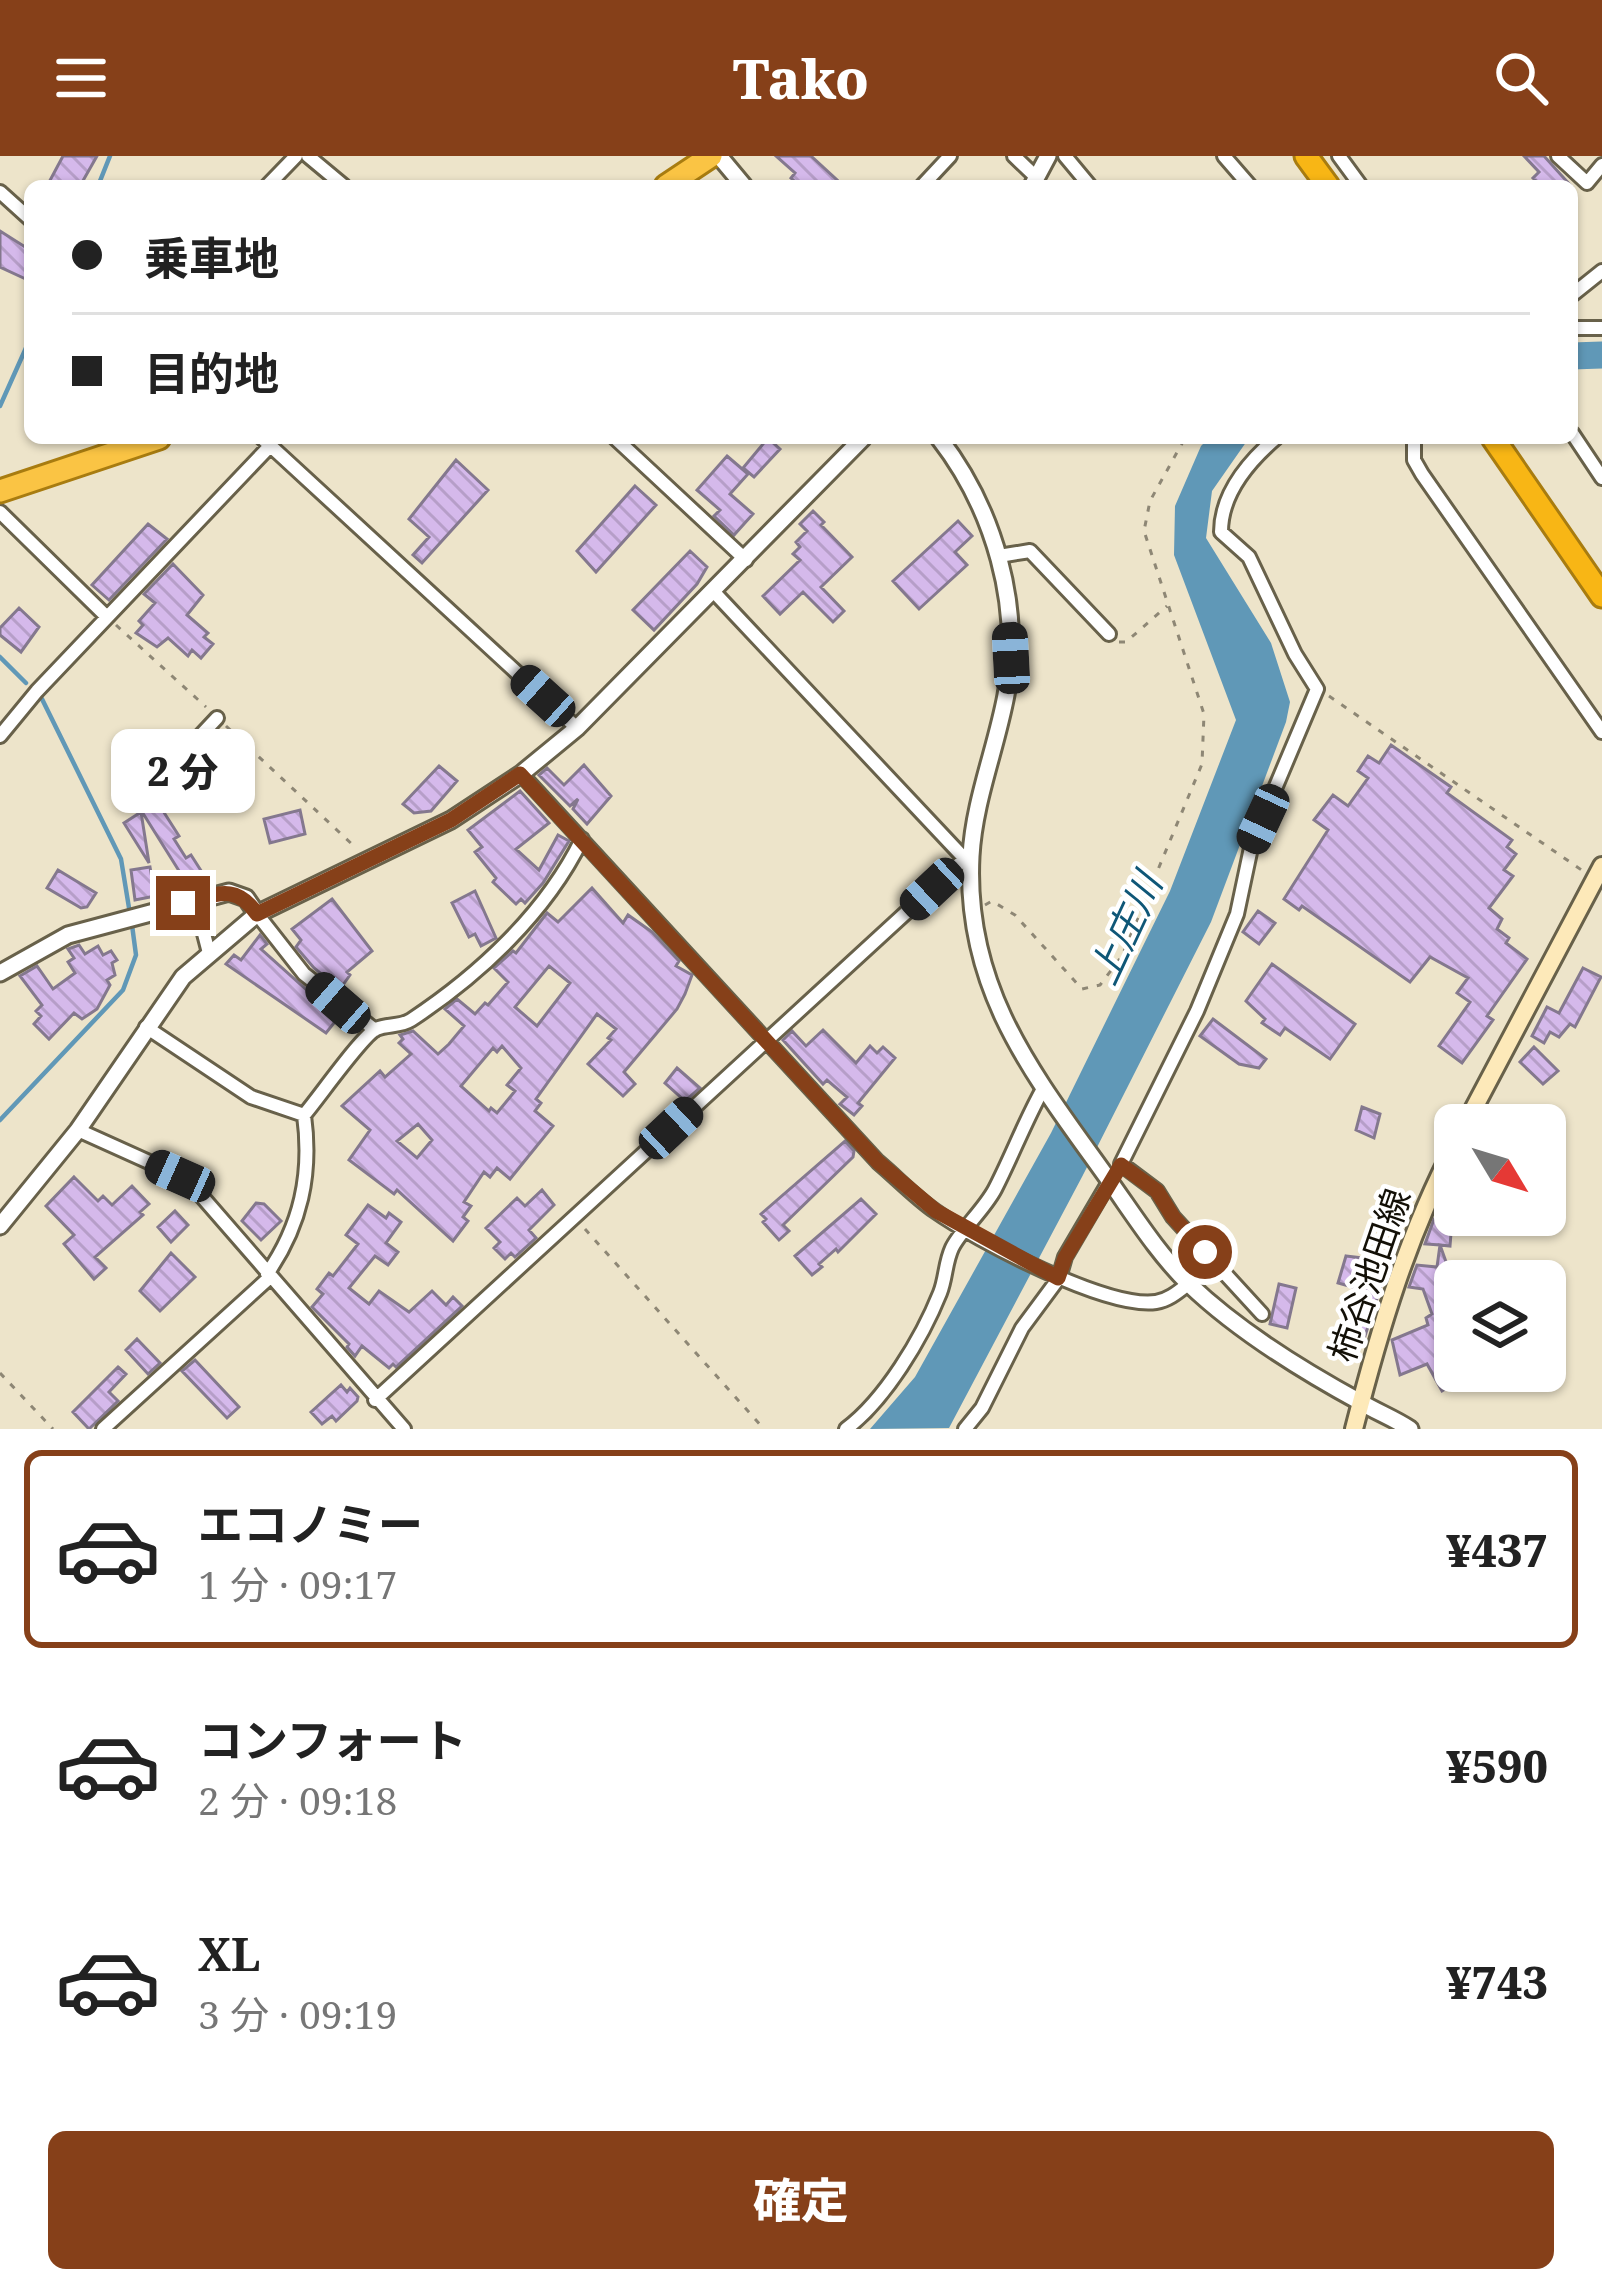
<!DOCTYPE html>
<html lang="ja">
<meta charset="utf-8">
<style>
body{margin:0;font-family:"Noto Serif","Noto Sans JP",serif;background:#f6f6f6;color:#222;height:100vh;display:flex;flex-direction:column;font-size:45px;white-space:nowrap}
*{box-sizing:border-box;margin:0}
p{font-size:39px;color:#767676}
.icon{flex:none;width:66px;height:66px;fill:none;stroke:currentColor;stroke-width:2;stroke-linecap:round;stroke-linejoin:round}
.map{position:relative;height:1273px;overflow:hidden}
.details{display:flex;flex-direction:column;background:#fff;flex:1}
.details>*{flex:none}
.hud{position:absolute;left:24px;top:24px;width:1554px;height:264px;border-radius:18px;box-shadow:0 3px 9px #0004;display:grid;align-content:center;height:264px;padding:0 48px;background:#fff}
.needle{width:78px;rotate:128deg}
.tools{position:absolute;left:1434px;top:948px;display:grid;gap:24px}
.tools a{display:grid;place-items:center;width:132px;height:132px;border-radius:18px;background:#fff;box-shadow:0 3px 9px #0004;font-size:60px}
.end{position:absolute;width:54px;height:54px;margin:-27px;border:15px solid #864019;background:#fff;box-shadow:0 0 0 6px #fff}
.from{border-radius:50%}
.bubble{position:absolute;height:84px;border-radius:18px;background:#fff;box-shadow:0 3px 9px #0004;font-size:39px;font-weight:800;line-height:84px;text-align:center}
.car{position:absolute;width:36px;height:72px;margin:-36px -18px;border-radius:15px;box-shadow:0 0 9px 3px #0007;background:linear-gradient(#222 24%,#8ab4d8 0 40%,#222 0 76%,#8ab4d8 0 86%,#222 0)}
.hud b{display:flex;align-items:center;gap:42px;height:114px;font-size:45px}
.hud b+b{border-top:3px solid #e0e0e0}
.hud i{width:30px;height:30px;background:#222}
ul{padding:21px 0 0;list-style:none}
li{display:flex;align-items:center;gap:36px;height:198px;margin:0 24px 18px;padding:0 24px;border:6px solid transparent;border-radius:18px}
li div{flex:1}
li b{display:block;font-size:45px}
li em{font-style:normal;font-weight:800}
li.active{border-color:#864019}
li>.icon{width:108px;height:108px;stroke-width:1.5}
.action{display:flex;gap:24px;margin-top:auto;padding:24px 48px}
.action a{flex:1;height:138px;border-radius:18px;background:#864019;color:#fff;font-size:48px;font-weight:800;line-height:138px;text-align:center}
header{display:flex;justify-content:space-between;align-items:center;height:156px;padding:0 48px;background:#864019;color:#fff;font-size:54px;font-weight:800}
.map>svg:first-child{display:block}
.water{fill:#6098b7}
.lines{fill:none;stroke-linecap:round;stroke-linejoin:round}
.stream{stroke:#6098b7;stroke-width:4.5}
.river{stroke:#6098b7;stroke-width:27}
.building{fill:url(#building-back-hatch);stroke:#84788e;stroke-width:3;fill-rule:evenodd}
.minor-casing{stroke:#68614a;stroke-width:18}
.tertiary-casing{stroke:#68614a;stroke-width:21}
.secondary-casing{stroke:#68614a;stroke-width:22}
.trunk-casing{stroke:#a87c10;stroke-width:27}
.motorway-casing{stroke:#a87c10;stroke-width:27}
.path{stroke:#8e8775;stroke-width:3;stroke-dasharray:6 9;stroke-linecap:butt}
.minor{stroke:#fff;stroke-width:12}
.tertiary{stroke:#fff;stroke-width:15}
.secondary{stroke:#fde9b9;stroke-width:16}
.trunk{stroke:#fac444;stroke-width:21}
.motorway{stroke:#f8b615;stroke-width:21}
.route{stroke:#864019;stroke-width:15}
.labels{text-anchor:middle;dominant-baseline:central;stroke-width:9;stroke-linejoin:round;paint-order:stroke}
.street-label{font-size:36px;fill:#131007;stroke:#fff}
.water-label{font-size:39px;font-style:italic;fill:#0f5777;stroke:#fff}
</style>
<header><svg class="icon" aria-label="menu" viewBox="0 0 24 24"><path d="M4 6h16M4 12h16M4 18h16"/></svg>Tako<svg class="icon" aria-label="search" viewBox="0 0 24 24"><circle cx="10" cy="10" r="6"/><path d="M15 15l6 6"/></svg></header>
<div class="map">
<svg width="1602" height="1273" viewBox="0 0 1602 1273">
<defs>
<pattern id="building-back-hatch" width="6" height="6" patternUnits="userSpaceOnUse" patternTransform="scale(3)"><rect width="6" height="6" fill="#d5b9eb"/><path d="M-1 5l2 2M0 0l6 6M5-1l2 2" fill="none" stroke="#b69ec8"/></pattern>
</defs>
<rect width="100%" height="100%" fill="#ede4ca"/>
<path class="water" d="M1209,282H1249L1212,335L1206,382L1271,487L1290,546L1286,566L1211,766L1083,1019L949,1272L870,1273L915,1221L1051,977L1170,735L1236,564L1174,399L1175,350L1201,290Z"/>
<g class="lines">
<path class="stream" d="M98,30L110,0
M0,250L30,183
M0,501L26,527
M42,543L121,703L130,758
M0,964L123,834L136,799L132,769"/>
<path class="river" d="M1572,200L1602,199"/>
</g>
<path class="building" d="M63,0H97L80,30H47Z
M776,0H811L837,24L832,30H800L791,22L795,17Z
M1524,0H1544L1571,30H1541L1533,22L1539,16Z
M0,75L30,94V125L0,111Z
M768,282L780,293L754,321L743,312Z
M727,300L748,318L730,338L753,358L734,379L714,360L720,354L697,334Z
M456,304L488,334L422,407L413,399L429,381L409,363Z
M635,330L656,349L596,416L577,395Z
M813,355L824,366L821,369L852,401L821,431L844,455L833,466L803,436L780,458L763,440L800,404L793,398L800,391L796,386L807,375L800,368Z
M958,365L972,380L955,396L967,409L919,453L893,425Z
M148,368L167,383L109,444L92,429Z
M690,395L707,411L697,428L654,474L633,454Z
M173,408L203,439L187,459L208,477L204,481L213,488L201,502L192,494L188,500L168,482L157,491L136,477L143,469L139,465L155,447L144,438Z
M19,452L39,471L21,496L0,479V472Z
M1391,589L1451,631L1447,637L1512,684L1507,691L1516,698L1504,714L1513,720L1489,752L1502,763L1497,773L1509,782L1506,787L1527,803L1487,860L1493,864L1462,907L1439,890L1470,846L1457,837L1468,822L1430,801L1410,826L1302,750L1299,754L1284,743L1328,674L1314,664L1333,639L1348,650L1368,622L1358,615L1368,600L1379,607Z
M584,609L611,640L587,668L573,653L578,643L570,650L539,619L547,612L564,629Z
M439,610L457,625L431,655L414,657L403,648Z
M149,633L179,680L174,683L186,702L191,699L207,724L191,734L134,643Z
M520,635L549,667L516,693L539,714L558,679L569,685L543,727L525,747L521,743L516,748L493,726L496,722L475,696L482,691L468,674Z
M300,654L305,678L270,687L264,663Z
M141,656L149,707L124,667Z
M150,711L155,740L135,744L131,714Z
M58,714L96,737L87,751L81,752L47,732Z
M592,732L623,767L628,759L652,776L679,805L676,810L692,819L685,838L677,853L624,916L635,928L623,940L588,908L611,884L608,882L616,873L597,858L536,943L541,947L535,955L553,970L510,1023L497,1012L490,1021L484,1016L464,1046L471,1050L463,1061L468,1065L453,1085L397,1034L394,1038L349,1004L370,974L342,950L380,915L385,921L411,898L399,887L403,883L400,879L413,875L438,898L449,888L464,870L445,853L457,843L475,858L485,847L488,849L508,826L494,812L513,795L516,797L547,757L558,766ZM549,810L570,827L537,870L515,851ZM502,890L521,912L507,929L515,935L497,957L491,952L489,955L461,930L493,892L497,896ZM418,968L432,984L417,1002L397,985Z
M475,735L496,782L481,790L475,778L469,781L452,747Z
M332,743L372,795L347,816L350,819L340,833L314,812L296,791L301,784L292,773Z
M1258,755L1275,767L1259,788L1243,776Z
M260,779L267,788L261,793L338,862L326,877L226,808L234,799L241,804Z
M79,789L85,798L98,790L103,799L111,795L117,804L112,807L115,819L107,824L110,829L97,853L82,863L74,857L49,883L34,868L41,860L36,855L42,849L20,820L37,810L53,833L75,817L68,806L74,802L68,793Z
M1272,808L1355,868L1330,903L1285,872L1280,879L1262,867L1265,863L1246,845Z
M1583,812L1601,821L1575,871L1570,868L1559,881L1550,876L1544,887L1532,880L1547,851L1559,857Z
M1213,863L1266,903L1259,912L1239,908L1200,880Z
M823,874L856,907L870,890L877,897L883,891L895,902L858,947L862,950L854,959L840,948L847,941L827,924L823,928L783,884L792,875L806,890Z
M1534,891L1558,915L1543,928L1520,906Z
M677,912L700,932L685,945L665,927Z
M1362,951L1380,958L1374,982L1356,974Z
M845,985L854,995L853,1001L783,1069L789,1075L779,1084L763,1066L766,1063L761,1058Z
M74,1021L98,1045L103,1040L112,1049L132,1030L149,1048L140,1056L143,1059L95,1101L106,1112L94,1123L64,1088L74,1079L46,1050Z
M542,1034L554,1049L529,1074L536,1082L515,1101L511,1097L505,1103L494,1092L500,1086L486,1072L517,1042L525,1050Z
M861,1043L876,1058L838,1096L836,1093L819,1108L822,1111L812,1119L795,1100Z
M256,1047L264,1048L281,1065L261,1084L242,1065Z
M368,1049L386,1062L389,1057L401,1066L386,1087L398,1096L388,1109L375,1100L349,1132L369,1148L379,1135L409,1156L432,1135L446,1149L453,1141L462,1150L396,1211L393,1208L389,1212L362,1190L355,1200L347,1191L349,1188L312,1151L323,1138L317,1133L329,1117L333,1120L358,1088L346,1079Z
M175,1055L188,1069L171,1086L158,1071Z
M1434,1063L1452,1064L1450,1090L1440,1089L1455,1131V1216L1460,1224L1442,1235L1427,1208L1400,1219L1392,1184L1428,1169L1426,1162L1432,1158L1423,1133L1409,1131L1417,1109L1437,1111L1440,1089L1425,1088Z
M171,1097L195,1121L160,1155L140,1135Z
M1346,1100L1389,1105L1365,1180L1342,1174L1346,1155H1357L1363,1134L1338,1127Z
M1279,1128L1296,1132L1287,1172L1270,1168Z
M137,1183L160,1207L148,1218L126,1194Z
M195,1204L239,1251L227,1262L182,1215Z
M118,1211L126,1218L109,1236L118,1245L89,1273L73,1256Z
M341,1229L347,1236L350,1232L358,1241L357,1245L336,1265L332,1260L322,1268L311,1256Z"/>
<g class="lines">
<g class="minor-casing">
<path id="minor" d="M308,0L344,30
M1014,0L1037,22
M1065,0L1090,30
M1224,0L1250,30
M1339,0L1361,30
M1558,0L1587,27L1602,9
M267,30L296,0
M922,30L950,0
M0,36L30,63
M1572,139L1602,115
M1572,172H1602
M1572,277L1602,322
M262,282L577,572
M615,282L746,404
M1414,282V304L1422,318L1602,576
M0,356L107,461
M999,400L1030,395L1109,478
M714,436L965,703
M0,580L37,535L270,290
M521,618L878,1006C897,1022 915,1041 935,1055C976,1084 1107,1153 1156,1146C1169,1144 1179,1135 1188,1128
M158,625L217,562
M183,747L201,766L209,797
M257,758L304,818L375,874
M146,871L251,941L304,959
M78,974L180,1020L198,1036L404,1273
M267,1118C301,1069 312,1018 304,959C318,943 361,881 376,873C387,868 400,871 411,864C479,819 546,757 582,683
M1262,1158L1173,1061L1157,1035L1121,1008L1197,855L1237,758L1252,687L1317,533L1295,498L1249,401L1221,376C1221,338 1248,306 1276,282
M375,1244L971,697
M103,1273L269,1122
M846,1273C885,1244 922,1182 940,1137C946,1122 945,1107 952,1092C960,1075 984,1054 995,1033C1012,1000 1025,965 1043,933
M965,1273L982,1252L1022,1172L1059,1122L1065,1101L1112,1021"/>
</g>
<g class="tertiary-casing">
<path id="tertiary" d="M719,0L744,30
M1032,30L1048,0
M939,282C994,353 1022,449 1006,539C996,593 974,645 971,700C964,833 1033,918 1106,1020C1132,1056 1157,1097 1189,1128C1238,1175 1303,1215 1362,1247C1377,1256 1395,1263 1410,1273
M0,817L68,779L229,736L246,742L257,758
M0,1070L78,974L183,821L257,758L451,664L521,618L577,572L863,282"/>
</g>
<g class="secondary-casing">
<path id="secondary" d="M1465,969L1602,710
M1354,1273C1379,1175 1408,1078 1455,989"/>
</g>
<g class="trunk-casing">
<path id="trunk" d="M666,30L711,0
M0,335L159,282"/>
</g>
<g class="motorway-casing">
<path id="motorway" d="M1306,0L1328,30
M1493,282L1602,440"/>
</g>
<path class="path" d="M116,469L206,551
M1119,486H1126L1167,450
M1329,540L1583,715
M226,570L355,691
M985,749L992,745L1015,759L1082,833L1100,829L1122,800L1202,608L1204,558L1144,375L1150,345L1185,282
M585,1073L764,1273
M0,1217L53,1273"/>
<use href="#minor" class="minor"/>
<use href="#tertiary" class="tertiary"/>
<use href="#secondary" class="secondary"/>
<use href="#trunk" class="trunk"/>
<use href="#motorway" class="motorway"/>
</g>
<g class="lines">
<path class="route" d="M183,747C216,739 235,726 257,758L451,664L520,618L878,1006L936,1055L1058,1122L1065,1102L1121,1009L1157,1035L1173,1061L1205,1096"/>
</g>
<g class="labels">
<g class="street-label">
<text transform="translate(1369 1119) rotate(-71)">柿谷池田線</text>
</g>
<g class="water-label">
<text transform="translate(1124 772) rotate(-65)">上庄川</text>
</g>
</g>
</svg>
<div class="tools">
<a><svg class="needle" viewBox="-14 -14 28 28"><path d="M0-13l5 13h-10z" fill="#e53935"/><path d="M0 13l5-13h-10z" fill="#767676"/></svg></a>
<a><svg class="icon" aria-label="layers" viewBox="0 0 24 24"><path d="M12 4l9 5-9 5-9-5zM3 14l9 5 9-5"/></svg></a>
</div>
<i class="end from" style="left:1205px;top:1096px"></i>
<i class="end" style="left:183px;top:747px"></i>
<div class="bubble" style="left:111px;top:573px;width:144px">2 分</div>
<i class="car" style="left:1011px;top:502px;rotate:357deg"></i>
<i class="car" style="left:543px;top:540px;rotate:312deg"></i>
<i class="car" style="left:1263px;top:663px;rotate:205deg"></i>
<i class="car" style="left:932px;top:733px;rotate:227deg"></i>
<i class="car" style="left:338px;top:847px;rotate:311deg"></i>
<i class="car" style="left:671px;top:972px;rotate:47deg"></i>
<i class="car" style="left:180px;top:1020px;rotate:294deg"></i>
<div class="hud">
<b><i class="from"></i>乗車地</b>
<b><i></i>目的地</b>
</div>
</div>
<section class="details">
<ul>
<li class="active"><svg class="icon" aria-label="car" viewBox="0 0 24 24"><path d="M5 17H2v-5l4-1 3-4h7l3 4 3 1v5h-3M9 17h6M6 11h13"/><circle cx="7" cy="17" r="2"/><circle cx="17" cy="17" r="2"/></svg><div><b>エコノミー</b><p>1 分 · 09:17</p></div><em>¥437</em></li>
<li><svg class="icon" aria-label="car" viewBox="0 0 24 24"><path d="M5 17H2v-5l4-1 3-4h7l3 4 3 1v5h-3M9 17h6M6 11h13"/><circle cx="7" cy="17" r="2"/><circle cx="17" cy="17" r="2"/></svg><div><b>コンフォート</b><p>2 分 · 09:18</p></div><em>¥590</em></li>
<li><svg class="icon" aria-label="car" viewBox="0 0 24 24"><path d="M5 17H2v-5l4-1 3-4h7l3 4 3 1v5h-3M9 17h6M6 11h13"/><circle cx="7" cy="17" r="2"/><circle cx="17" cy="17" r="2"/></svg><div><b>XL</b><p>3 分 · 09:19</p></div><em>¥743</em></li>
</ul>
<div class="action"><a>確定</a></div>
</section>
